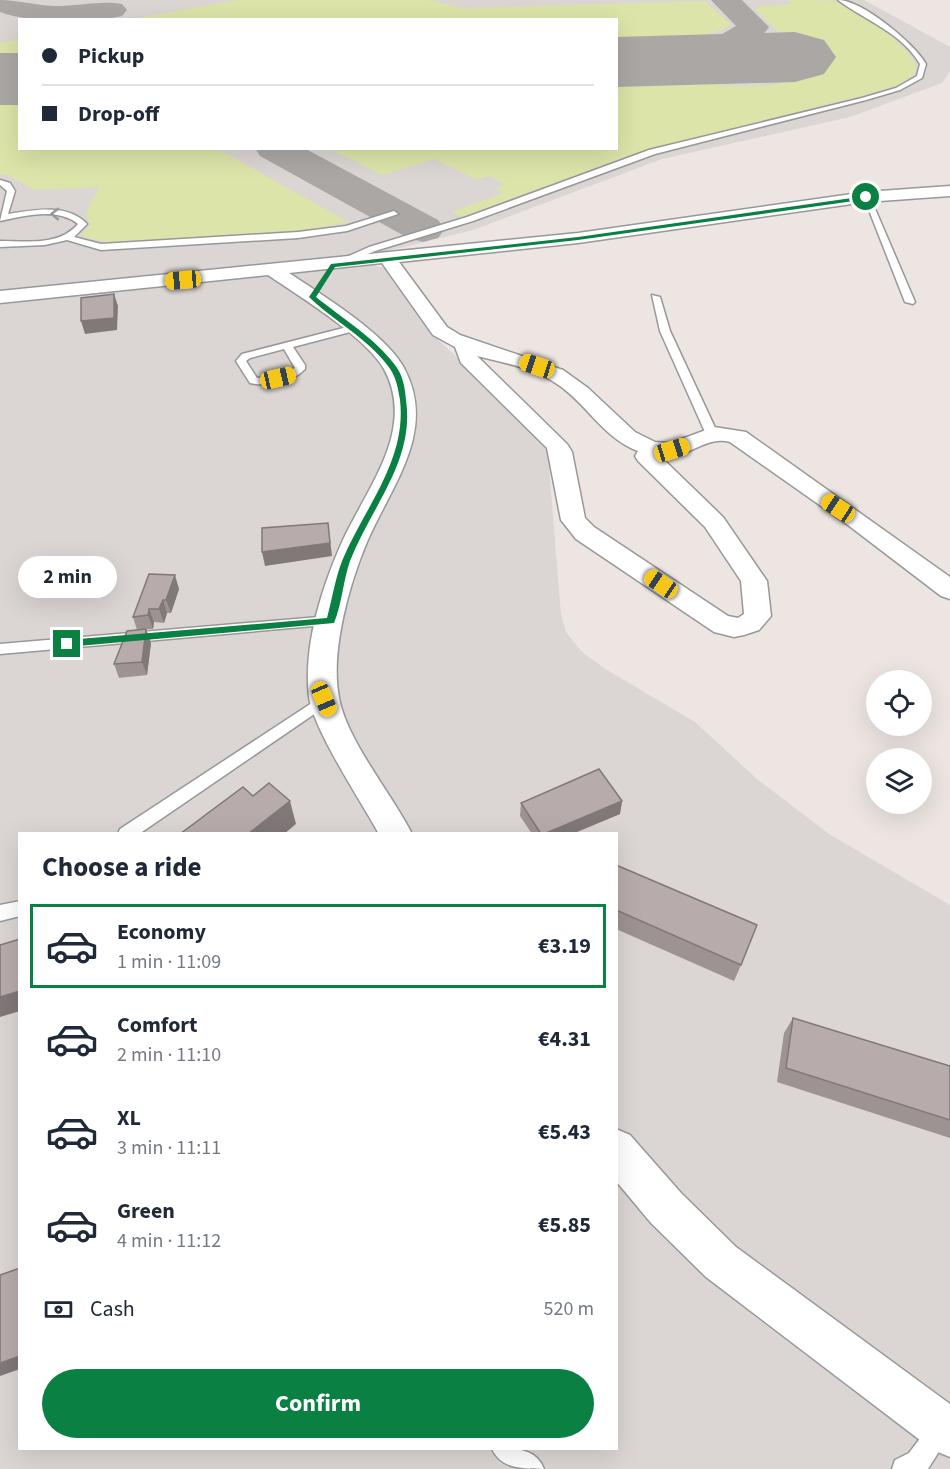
<!DOCTYPE html>
<meta charset="utf-8">
<style>
body{margin:0;font-family:"Source Sans 3",sans-serif;background:#f2f2f3;color:#1f2937;height:100vh;display:flex;flex-direction:column;font-size:22px;white-space:nowrap}
*{box-sizing:border-box;margin:0}
p{font-size:20px;color:#747a83}
.icon{flex:none;width:33px;height:33px;fill:none;stroke:currentColor;stroke-width:2;stroke-linecap:round;stroke-linejoin:round}
.map{position:relative;flex:1;overflow:hidden}
.panel{position:absolute;left:18px;top:832px;width:600px;height:618px;display:flex;flex-direction:column;background:#fff;border-radius:0px;box-shadow:0 6px 24px #0002}
.panel>*{flex:none}
.hud{position:absolute;left:18px;top:18px;width:600px;height:132px;border-radius:0px;box-shadow:0 6px 24px #0002;display:grid;align-content:center;height:132px;padding:0 24px;background:#fff}
.tools{position:absolute;left:866px;top:670px;display:grid;gap:12px}
.tools a{display:grid;place-items:center;width:66px;height:66px;border-radius:50%;background:#fff;box-shadow:0 6px 24px #0002;font-size:30px}
.end{position:absolute;width:27px;height:27px;margin:-14px;border:8px solid #0b8043;background:#fff;box-shadow:0 0 0 3px #fff}
.from{border-radius:50%}
.bubble{position:absolute;height:42px;border-radius:21px;background:#fff;box-shadow:0 6px 24px #0002;font-size:20px;font-weight:700;line-height:42px;text-align:center}
.car{position:absolute;width:18px;height:36px;margin:-18px -9px;border-radius:8px;box-shadow:0 0 4px 2px #0007;background:linear-gradient(#f5c518 24%,#345 0 40%,#f5c518 0 76%,#345 0 86%,#f5c518 0)}
.hud b{display:flex;align-items:center;gap:21px;height:57px;font-size:22px}
.hud b+b{border-top:2px solid #e0e1e3}
.hud i{width:15px;height:15px;background:#1f2937}
ul{padding:0;list-style:none}
li{display:flex;align-items:center;gap:18px;height:84px;margin:0 12px 9px;padding:0 12px;border:3px solid transparent;border-radius:0px}
li div{flex:1}
li b{display:block;font-size:22px}
li em{font-style:normal;font-weight:700}
li.current{border-color:#0b8043}
li>.icon{width:54px;height:54px;stroke-width:1.5}
h2{padding:0 24px;font-size:27px;line-height:72px}
.pay{display:flex;align-items:center;gap:15px;height:66px;padding:0 24px;font-size:22px}
.pay p{margin-inline-start:auto}
.cta{display:flex;gap:12px;margin-top:auto;padding:12px 24px}
.cta a{flex:1;height:69px;border-radius:36px;background:#0b8043;color:#fff;font-size:24px;font-weight:700;line-height:69px;text-align:center}
.map>svg:first-child{display:block}
.airport{fill:#dbd6d3;fill-rule:evenodd}
.grass{fill:#dce4a9}
.lines{fill:none;stroke-linecap:round;stroke-linejoin:round}
.taxiway{fill:#aaa7a5;fill-rule:evenodd}
.runway{fill:#aaa7a5;fill-rule:evenodd}
.lane-casing{stroke:#989898;stroke-width:3}
.street-casing{stroke:#989898;stroke-width:3}
.lane{fill:#fff;fill-rule:evenodd}
.street{fill:#fff;fill-rule:evenodd}
.wall{fill:#9e9393}
.shaded-wall{fill:#817878}
.building{fill:#b8abab;stroke:#817878;stroke-width:1.5}
.oneway{stroke:#989898}
.route{fill:#0b8043}
</style>
<div class="map">
<svg width="950" height="1469" viewBox="0 0 950 1469">
<rect width="100%" height="100%" fill="#ece5e1"/>
<path class="airport" d="M0,0H864L950,47V71L942,83L850,117L662,159L473,230L375,254L371,257L376,266L384,268L432,334L547,442L561,615L566,632L582,652L607,670L695,722L757,779L829,834L950,905V1469H0ZM20,20H616V148H20ZM20,834H616V1449H20Z"/>
<path class="grass" d="M237,0H429L463,8L705,1L730,24L727,28L680,43L617,48L616,20L134,19Z
M788,0C802,0 822,0 835,1C861,10 903,41 916,65L915,73L899,85L879,91L639,152L461,217L452,212L503,193L495,188L505,184L489,176L477,180L434,159L382,175L330,149L616,148L617,79C632,79 648,77 664,78C705,82 771,97 807,72L808,67L798,52L755,9L761,6L792,4Z
M19,40V64H0V43Z
M0,96H19L20,148L218,149L348,222C303,234 256,235 210,238C168,241 122,250 81,236L90,225L86,214L99,187L35,190L8,175H0Z"/>
<g class="lines">
<path class="taxiway" d="M0,0C19,0 37,6 56,6C78,6 102,0 122,4L127,10L122,16C94,23 27,23 0,12Z
M711,0H742L769,27C753,52 694,75 665,68L661,61L665,54L703,45L736,26Z
M255,148H304L438,220L445,229L438,238L423,242L408,238L260,156Z"/>
<path class="runway" d="M795,32L824,40L836,57L824,74L795,82L616,87V37Z
M0,53H20V105H0Z"/>
<g class="lane-casing">
<path id="lane" d="M838,0C862,0 914,43 926,64L922,78L900,90L866,100L655,154L473,221L375,251L339,266L331,264L369,247L467,217L649,150L862,98L896,88L917,76L920,64C901,32 866,21 838,0Z
M0,180L10,183L15,191L8,214C34,210 67,203 87,224L74,237L101,244L298,232L346,226L394,211L398,214L347,231L298,238L101,250L67,240L45,245L0,247V241C26,241 60,246 78,224C57,207 24,216 0,221L7,191L0,185Z
M863,195L870,197L915,302L913,304L905,302Z
M652,295L660,297L670,331L717,432L715,434H707L705,432L660,331Z
M351,326L354,327V331L293,347L305,365V369C293,382 267,387 250,383L236,361L242,354ZM284,349L295,368L276,376L257,378L246,361L250,358Z
M331,616L338,621L336,624L0,654V644Z
M324,695L331,700L329,704L139,834H118L120,829Z
M20,901V916L0,921V905Z
M939,1420L947,1424L950,1434L928,1469H892L895,1460L909,1453L931,1424Z
M492,1449C513,1449 535,1446 544,1469C523,1469 501,1469 492,1449Z"/>
</g>
<g class="street-casing">
<path id="street" d="M950,186V196L866,202L578,243L399,262L447,327L460,335L563,370L588,388L635,432L655,442L671,443L714,427L746,432L950,577V599L941,596L848,525L730,442C706,435 686,460 661,457L723,517L767,581L771,616L759,630L744,635L734,637L714,632L576,539L561,520L547,448L461,363L455,347L433,335L382,263L289,273C322,295 386,334 404,368C438,431 391,486 367,542C349,585 330,652 339,698C347,741 392,794 412,834H379C361,801 314,731 309,697C303,646 322,587 342,542C366,489 417,430 384,369C367,338 299,296 268,275L0,303V291L578,233L866,192ZM477,356C505,363 535,368 560,386C587,405 605,439 638,451L635,456L638,461L705,527L741,581L744,614L738,618L728,616L594,527L585,518L572,452L567,444Z
M616,1129L630,1135L681,1193L736,1247L950,1404V1457L933,1450L706,1277L651,1223L616,1181Z"/>
</g>
<use href="#lane" class="lane"/>
<use href="#street" class="street"/>
</g>
<path class="wall" d="M179,589L171,613H167L164,623L154,622L153,629H146L151,643L147,675L119,678L114,664L137,630L133,617Z
M622,801L620,814L572,834H532L520,816L521,803Z
M616,865L741,965L734,981L616,929Z
M793,1018L950,1066V1138L777,1082L784,1033Z"/>
<path class="shaded-wall" d="M114,294L118,306L117,330L85,334L81,321Z
M328,523L332,556L265,566L262,552Z
M175,575L179,589L171,613L166,600Z
M163,600L167,613L164,623L159,609Z
M149,609L154,622L153,629L148,615Z
M146,629L151,643L147,675L142,662Z
M290,801L296,824L284,834H248Z
M622,801L620,814L572,834H544Z
M20,991V1011L0,1017V997Z
M20,1356V1369L0,1376V1363Z"/>
<path class="building" d="M114,294V318L81,321V298Z
M328,523L330,543L262,552V528Z
M149,574L175,575L166,600H163L159,609H149L148,615L133,617Z
M146,629L142,662L114,664L127,631Z
M599,769L622,801L544,834H541L521,803Z
M269,783L290,801L248,834H180L243,787L253,796Z
M616,865L757,925L741,965L616,910Z
M20,939V991L0,997V945Z
M793,1018L950,1066V1120L786,1068Z
M20,1268V1356L0,1363V1275Z"/>
<defs><path id="oneway-chevron" d="M-2-3.5L2.5 0L-2 3.5" fill="none" stroke-width="1.6" stroke-linecap="round" stroke-linejoin="round" transform="scale(1.5)"/></defs>
<use class="oneway" href="#oneway-chevron" transform="translate(55 214) rotate(-179)"/>
<path class="route" d="M866,196L868,199L578,240L335,267L316,297C342,318 375,338 395,365C403,375 405,388 406,400C415,461 371,507 350,561C343,581 342,604 334,623L67,647L63,644L67,640L327,618C332,600 335,579 342,561C364,508 407,461 400,400C398,388 396,376 388,366C367,338 334,321 309,297L331,264L578,237Z"/>
</svg>
<div class="tools">
<a><svg class="icon" aria-label="locate" viewBox="0 0 24 24"><circle cx="12" cy="12" r="6"/><path d="M12 2v4M12 18v4M2 12h4M18 12h4"/></svg></a>
<a><svg class="icon" aria-label="layers" viewBox="0 0 24 24"><path d="M12 4l9 5-9 5-9-5zM3 14l9 5 9-5"/></svg></a>
</div>
<i class="end from" style="left:866px;top:197px"></i>
<i class="end" style="left:67px;top:644px"></i>
<div class="bubble" style="left:18px;top:556px;width:99px">2 min</div>
<i class="car" style="left:183px;top:280px;rotate:265deg"></i>
<i class="car" style="left:537px;top:366px;rotate:288deg"></i>
<i class="car" style="left:278px;top:378px;rotate:77deg"></i>
<i class="car" style="left:672px;top:450px;rotate:73deg"></i>
<i class="car" style="left:838px;top:508px;rotate:303deg"></i>
<i class="car" style="left:661px;top:584px;rotate:304deg"></i>
<i class="car" style="left:324px;top:699px;rotate:157deg"></i>
<div class="hud">
<b><i class="from"></i>Pickup</b>
<b><i></i>Drop-off</b>
</div>
<section class="panel">
<h2>Choose a ride</h2>
<ul>
<li class="current"><svg class="icon" aria-label="car" viewBox="0 0 24 24"><path d="M5 17H2v-5l4-1 3-4h7l3 4 3 1v5h-3M9 17h6M6 11h13"/><circle cx="7" cy="17" r="2"/><circle cx="17" cy="17" r="2"/></svg><div><b>Economy</b><p>1 min · 11:09</p></div><em>€3.19</em></li>
<li><svg class="icon" aria-label="car" viewBox="0 0 24 24"><path d="M5 17H2v-5l4-1 3-4h7l3 4 3 1v5h-3M9 17h6M6 11h13"/><circle cx="7" cy="17" r="2"/><circle cx="17" cy="17" r="2"/></svg><div><b>Comfort</b><p>2 min · 11:10</p></div><em>€4.31</em></li>
<li><svg class="icon" aria-label="car" viewBox="0 0 24 24"><path d="M5 17H2v-5l4-1 3-4h7l3 4 3 1v5h-3M9 17h6M6 11h13"/><circle cx="7" cy="17" r="2"/><circle cx="17" cy="17" r="2"/></svg><div><b>XL</b><p>3 min · 11:11</p></div><em>€5.43</em></li>
<li><svg class="icon" aria-label="car" viewBox="0 0 24 24"><path d="M5 17H2v-5l4-1 3-4h7l3 4 3 1v5h-3M9 17h6M6 11h13"/><circle cx="7" cy="17" r="2"/><circle cx="17" cy="17" r="2"/></svg><div><b>Green</b><p>4 min · 11:12</p></div><em>€5.85</em></li>
</ul>
<div class="pay"><svg class="icon" aria-label="cash" viewBox="0 0 24 24"><path d="M3 7h18v10H3z"/><circle cx="12" cy="12" r="2"/></svg>Cash<p>520 m</p></div>
<div class="cta"><a>Confirm</a></div>
</section>
</div>
